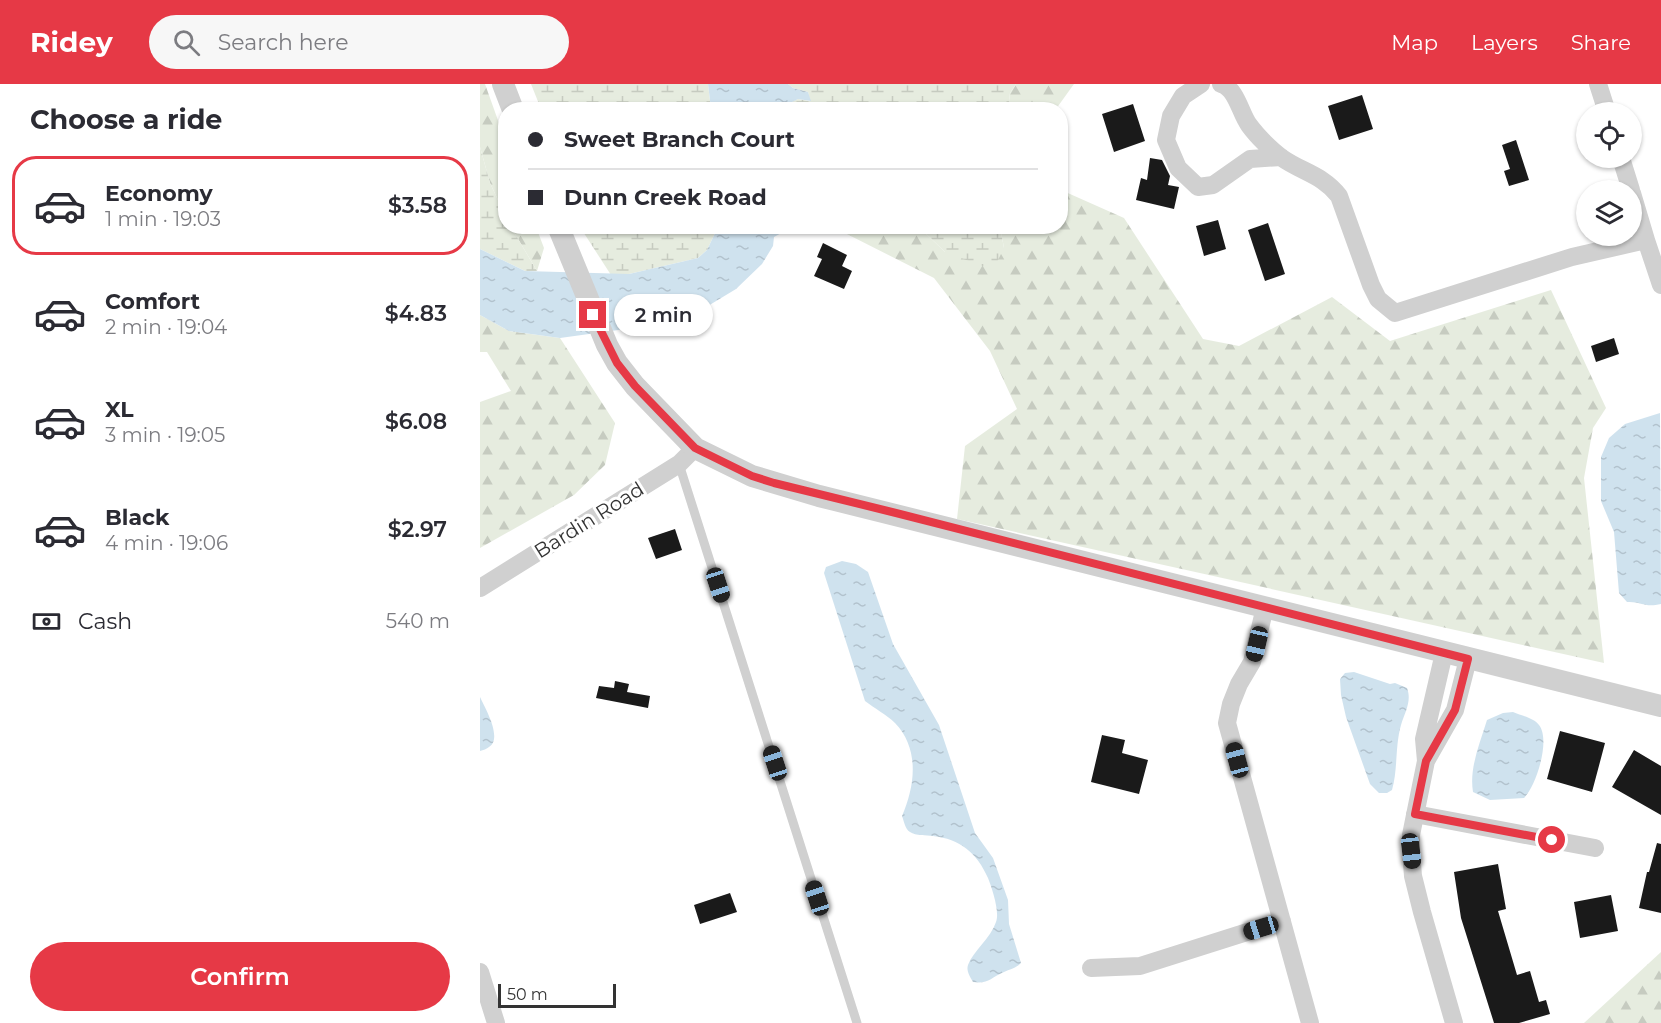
<!DOCTYPE html>
<meta charset="utf-8">
<style>
body{margin:0;font-family:Montserrat,sans-serif;background:#f7f7f7;color:#2b2b33;height:100vh;display:flex;flex-direction:column;font-size:22px;white-space:nowrap}
*{box-sizing:border-box;margin:0}
p{font-size:20px;color:#7c7c81}
.icon{flex:none;width:33px;height:33px;fill:none;stroke:currentColor;stroke-width:2;stroke-linecap:round;stroke-linejoin:round}
.map{position:relative;flex:1;overflow:hidden}
.panel{display:flex;flex-direction:column;background:#fff;width:480px}
.panel>*{flex:none}
.hud{position:absolute;left:18px;top:18px;width:570px;height:132px;border-radius:24px;box-shadow:0 2px 4px #0004;display:grid;align-content:center;height:132px;padding:0 30px;background:#fff}
.controls{position:absolute;left:1096px;top:18px;display:grid;gap:12px}
.controls a{display:grid;place-items:center;width:66px;height:66px;border-radius:50%;background:#fff;box-shadow:0 2px 4px #0004;font-size:30px}
.scale{position:absolute;left:18px;bottom:15px;width:118px;box-sizing:border-box;padding-left:6px;border:3px solid #333;border-top:0;font-size:16px;line-height:21px;white-space:nowrap;color:#333;-webkit-text-stroke:4px #fff;paint-order:stroke}
.end{position:absolute;width:27px;height:27px;margin:-14px;border:8px solid #e63946;background:#fff;box-shadow:0 0 0 3px #fff}
.from{border-radius:50%}
.bubble{position:absolute;height:42px;border-radius:21px;background:#fff;box-shadow:0 2px 4px #0004;font-size:20px;font-weight:600;line-height:42px;text-align:center}
.car{position:absolute;width:18px;height:36px;margin:-18px -9px;border-radius:8px;box-shadow:0 0 4px 2px #0007;background:linear-gradient(#222 24%,#8ab4d8 0 40%,#222 0 76%,#8ab4d8 0 86%,#222 0)}
.hud b{display:flex;align-items:center;gap:21px;height:57px;font-size:22px}
.hud b+b{border-top:2px solid #e1e1e2}
.hud i{width:15px;height:15px;background:#2b2b33}
ul{padding:0;list-style:none}
li{display:flex;align-items:center;gap:18px;height:99px;margin:0 12px 9px;padding:0 18px;border:3px solid transparent;border-radius:24px}
li div{flex:1}
li b{display:block;font-size:22px}
li em{font-style:normal;font-weight:600}
li.active{border-color:#e63946}
li>.icon{width:54px;height:54px;stroke-width:1.5}
h2{padding:0 30px;font-size:27px;line-height:72px}
.pay{display:flex;align-items:center;gap:15px;height:66px;padding:0 30px;font-size:22px}
.pay p{margin-inline-start:auto}
.action{display:flex;gap:12px;margin-top:auto;padding:12px 30px}
.action a{flex:1;height:69px;border-radius:36px;background:#e63946;color:#fff;font-size:24px;font-weight:600;line-height:69px;text-align:center}
header{display:flex;align-items:center;gap:36px;box-sizing:border-box;height:84px;padding:0 30px;background:#e63946;color:#fff}
header strong{font-size:28px}
nav{display:flex;gap:33px;margin-inline-start:auto;font-size:21px}
.search{width:420px;height:54px;background:#f7f7f7;display:flex;align-items:center;gap:15px;box-sizing:border-box;padding:0 21px;border-radius:33px;color:#7c7c81;font-size:22px}
main{display:flex;flex:1;min-height:0}
.map>svg:first-child{display:block}
.forest{fill:url(#forest-firs)}
.wetland{fill:url(#wetland-marsh)}
.water{fill:url(#water-ripples)}
.building{fill:#1a1a1a}
.lines{fill:none;stroke-linecap:round;stroke-linejoin:round}
.service{stroke:#d0d0d0;stroke-width:9}
.minor{stroke:#d0d0d0;stroke-width:18}
.tertiary{stroke:#d0d0d0;stroke-width:22}
.route{stroke:#e63946;stroke-width:8}
.labels{text-anchor:middle;dominant-baseline:central;stroke-width:6;stroke-linejoin:round;paint-order:stroke}
.street-label{font-size:20px;fill:#333;stroke:#fff}
</style>
<header>
<strong>Ridey</strong>
<div class="search"><svg class="icon" aria-label="search" viewBox="0 0 24 24"><circle cx="10" cy="10" r="6"/><path d="M15 15l6 6"/></svg>Search here</div>
<nav><a>Map</a><a>Layers</a><a>Share</a></nav>
</header>
<main>
<section class="panel">
<h2>Choose a ride</h2>
<ul>
<li class="active"><svg class="icon" aria-label="car" viewBox="0 0 24 24"><path d="M5 17H2v-5l4-1 3-4h7l3 4 3 1v5h-3M9 17h6M6 11h13"/><circle cx="7" cy="17" r="2"/><circle cx="17" cy="17" r="2"/></svg><div><b>Economy</b><p>1 min · 19:03</p></div><em>$3.58</em></li>
<li><svg class="icon" aria-label="car" viewBox="0 0 24 24"><path d="M5 17H2v-5l4-1 3-4h7l3 4 3 1v5h-3M9 17h6M6 11h13"/><circle cx="7" cy="17" r="2"/><circle cx="17" cy="17" r="2"/></svg><div><b>Comfort</b><p>2 min · 19:04</p></div><em>$4.83</em></li>
<li><svg class="icon" aria-label="car" viewBox="0 0 24 24"><path d="M5 17H2v-5l4-1 3-4h7l3 4 3 1v5h-3M9 17h6M6 11h13"/><circle cx="7" cy="17" r="2"/><circle cx="17" cy="17" r="2"/></svg><div><b>XL</b><p>3 min · 19:05</p></div><em>$6.08</em></li>
<li><svg class="icon" aria-label="car" viewBox="0 0 24 24"><path d="M5 17H2v-5l4-1 3-4h7l3 4 3 1v5h-3M9 17h6M6 11h13"/><circle cx="7" cy="17" r="2"/><circle cx="17" cy="17" r="2"/></svg><div><b>Black</b><p>4 min · 19:06</p></div><em>$2.97</em></li>
</ul>
<div class="pay"><svg class="icon" aria-label="cash" viewBox="0 0 24 24"><path d="M3 7h18v10H3z"/><circle cx="12" cy="12" r="2"/></svg>Cash<p>540 m</p></div>
<div class="action"><a>Confirm</a></div>
</section>
<div class="map">
<svg width="1181" height="939" viewBox="0 0 1181 939">
<defs>
<pattern id="forest-firs" width="22" height="20" patternUnits="userSpaceOnUse" patternTransform="scale(1.5)"><rect width="22" height="20" fill="#e6ecdf"/><path d="M5 1l3.5 6h-7zM16 11l3.5 6h-7z" fill="#c6cbc0"/></pattern>
<pattern id="wetland-marsh" width="20" height="14" patternUnits="userSpaceOnUse" patternTransform="scale(1.5)"><rect width="20" height="14" fill="#e6ecdf"/><path d="M1 5h8M5 5V1M11 12h8M15 12V8" fill="none" stroke="#c6cbc0"/></pattern>
<pattern id="water-ripples" width="26" height="14" patternUnits="userSpaceOnUse" patternTransform="scale(1.5)"><rect width="26" height="14" fill="#cfe2ee"/><path d="M2 4q2-2 4 0t4 0M15 11q2-2 4 0t4 0" fill="none" stroke="#b2c2cd"/></pattern>
</defs>
<rect width="100%" height="100%" fill="#fff"/>
<path class="forest" d="M0,0H5L25,56V131L10,99L0,63Z
M536,0H594L576,25L528,26L530,9Z
M581,106L644,134L723,255L759,262L852,213L910,257L1071,206L1126,324L1113,344L1104,394L1124,579L477,435L485,362L537,325L510,267L454,194L353,143H439L465,168L524,164L520,143L580,142Z
M31,143H56L64,164L57,187Z
M0,231L29,247L80,254L135,339L125,381L94,411L0,464V318L31,307L7,268H0Z
M1181,868V939H1104Z"/>
<path class="wetland" d="M51,0H228L231,25H61Z
M308,0H536L530,9L528,26L314,25L311,18L318,15L330,17L328,8L313,4Z
M0,63L10,99L25,131L26,142L31,143L57,187H45L0,165Z
M100,143H238L227,166L218,174L149,190L131,191Z
M439,143H520L524,164L513,186L465,168Z"/>
<path class="water" d="M228,0H308L313,4L328,8L331,17L318,15L312,18L314,25H231Z
M238,143H306L305,147L294,153L293,162L282,180L256,205L218,228L189,239L80,254L29,247L0,231V165L45,187L149,190L218,174L227,166Z
M1180,329L1181,520C1164,524 1161,517 1147,518L1139,509L1134,448L1121,417V373L1129,354L1145,340Z
M362,477L376,480L388,488L413,560L459,641L495,749L513,774L528,816L529,840L541,879C536,884 531,885 524,888C510,894 509,900 493,898C490,893 486,887 488,881C493,867 511,854 516,838C520,828 512,804 508,794C497,769 480,755 453,752C446,751 436,752 430,748C425,745 424,737 422,732C435,702 440,665 415,639C406,630 395,625 385,617L344,489L346,483Z
M874,588L910,600L915,599L927,604C932,617 925,628 921,641C915,662 918,685 912,706L907,709H899L890,700L866,633L861,611L860,595L865,589Z
M0,613C5,624 23,654 9,663C7,665 3,666 0,667Z
M1033,628C1042,632 1054,634 1059,641C1071,656 1056,702 1044,714L1010,716L993,708C989,684 1000,659 1007,636L1023,629Z"/>
<path class="building" d="M882,11L893,45L859,56L848,22Z
M653,20L665,57L634,68L622,30Z
M1036,56L1049,96L1029,102L1024,87L1030,85L1022,61Z
M670,74L682,76L690,92L688,101L699,103L694,125L656,116L661,94L667,96Z
M738,136L746,165L724,172L716,142Z
M788,139L805,190L785,197L768,146Z
M343,159L367,171L362,182L372,187L364,205L334,192L342,175L337,173Z
M1134,254L1139,270L1116,278L1111,262Z
M195,445L202,466L176,475L168,454Z
M135,597L149,600L147,608L170,612L168,624L116,614L119,602L134,604Z
M1080,647L1125,659L1112,708L1067,695Z
M622,651L645,656L642,669L668,676L659,710L611,698Z
M1154,666L1181,682V731L1132,703Z
M1177,759L1181,760V829L1159,824L1167,788H1169Z
M1018,780L1026,825L1018,827L1037,891L1050,887L1059,918L1066,916L1070,930L1039,939H1014L981,834L974,788Z
M250,809L257,828L220,840L214,821Z
M1131,811L1138,847L1100,854L1094,818Z"/>
<g class="lines">
<path class="service" d="M199,380L377,939"/>
<path class="minor" d="M721,0L703,12L691,32L686,56L698,84L718,103L733,101L770,75L801,73
M741,0C757,5 760,29 769,41C777,52 791,66 802,74C822,88 843,91 859,112L891,201L898,215L915,229L1092,173L1166,156L1181,201
M1118,0L1127,28
M1141,74L1151,106
M1152,109L1166,156
M0,504L199,380L215,364
M785,523L772,578L759,600L751,620L747,639L830,939
M964,569L944,655L946,677L931,751V767L933,792L942,828L974,939
M946,677L975,626L988,575
M935,730L1115,764
M611,884L660,882L802,837
M0,888L16,939"/>
<path class="tertiary" d="M23,0L33,26
M78,142L127,261L137,279L155,302L215,364L272,392L339,412L1181,622"/>
</g>
<g class="lines">
<path class="route" d="M113,231L137,279L155,302L215,364L272,392L294,399L416,429L988,575L975,626L946,677L935,730L1072,756"/>
</g>
<g class="labels">
<g class="street-label">
<text transform="translate(109 436) rotate(-32)">Bardin Road</text>
</g>
</g>
</svg>
<div class="controls">
<a><svg class="icon" aria-label="locate" viewBox="0 0 24 24"><circle cx="12" cy="12" r="6"/><path d="M12 2v4M12 18v4M2 12h4M18 12h4"/></svg></a>
<a><svg class="icon" aria-label="layers" viewBox="0 0 24 24"><path d="M12 4l9 5-9 5-9-5zM3 14l9 5 9-5"/></svg></a>
</div>
<div class="scale">50 m</div>
<i class="end from" style="left:1072px;top:756px"></i>
<i class="end" style="left:113px;top:231px"></i>
<div class="bubble" style="left:134px;top:210px;width:99px">2 min</div>
<i class="car" style="left:238px;top:501px;rotate:162deg"></i>
<i class="car" style="left:777px;top:560px;rotate:193deg"></i>
<i class="car" style="left:757px;top:676px;rotate:345deg"></i>
<i class="car" style="left:295px;top:679px;rotate:342deg"></i>
<i class="car" style="left:931px;top:767px;rotate:173deg"></i>
<i class="car" style="left:337px;top:814px;rotate:342deg"></i>
<i class="car" style="left:781px;top:844px;rotate:253deg"></i>
<div class="hud">
<b><i class="from"></i>Sweet Branch Court</b>
<b><i></i>Dunn Creek Road</b>
</div>
</div>
</main>
